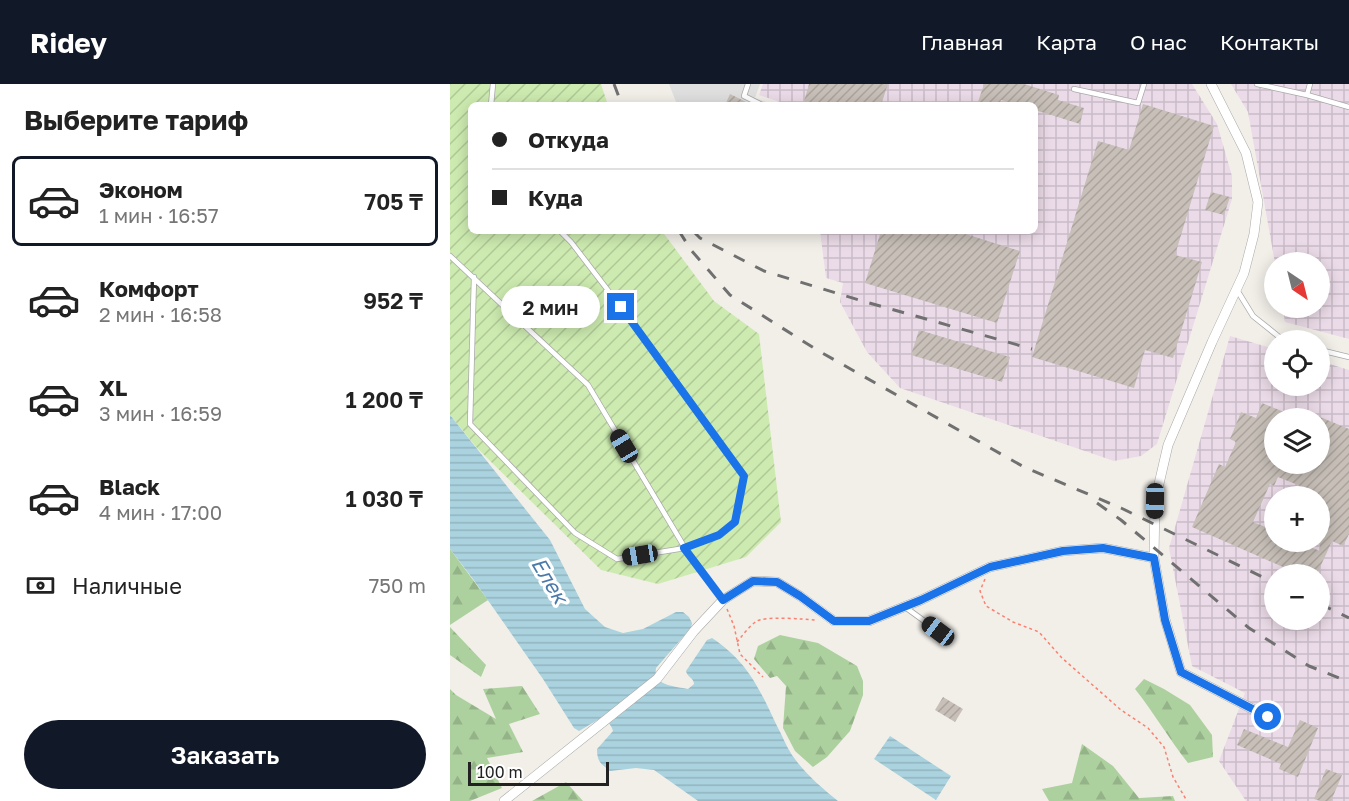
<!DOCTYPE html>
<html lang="ru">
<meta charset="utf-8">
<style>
body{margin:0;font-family:"Golos Text",sans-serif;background:#f2f2f2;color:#222;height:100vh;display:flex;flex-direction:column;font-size:22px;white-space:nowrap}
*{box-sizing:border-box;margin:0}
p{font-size:20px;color:#767676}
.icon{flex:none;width:33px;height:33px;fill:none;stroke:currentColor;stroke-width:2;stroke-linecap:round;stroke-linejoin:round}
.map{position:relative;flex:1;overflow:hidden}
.drawer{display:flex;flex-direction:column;background:#fff;width:450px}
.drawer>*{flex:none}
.top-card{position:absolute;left:18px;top:18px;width:570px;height:132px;border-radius:9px;box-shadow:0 3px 15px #0003;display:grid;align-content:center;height:132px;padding:0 24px;background:#fff}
.needle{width:39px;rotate:145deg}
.tools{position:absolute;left:814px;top:168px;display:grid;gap:12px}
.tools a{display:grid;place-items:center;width:66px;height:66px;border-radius:50%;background:#fff;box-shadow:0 3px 15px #0003;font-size:30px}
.scale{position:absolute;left:18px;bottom:15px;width:141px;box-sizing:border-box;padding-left:6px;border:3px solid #222;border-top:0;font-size:16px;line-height:21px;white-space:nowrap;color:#222;-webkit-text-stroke:4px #fff;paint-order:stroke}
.end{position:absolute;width:27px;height:27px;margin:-14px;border:8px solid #1a73e8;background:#fff;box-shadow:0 0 0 3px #fff}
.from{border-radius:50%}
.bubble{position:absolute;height:42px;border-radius:21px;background:#fff;box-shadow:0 3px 15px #0003;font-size:20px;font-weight:600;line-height:42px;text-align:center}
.car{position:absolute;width:18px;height:36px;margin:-18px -9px;border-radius:8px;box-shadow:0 0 4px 2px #0007;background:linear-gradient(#222 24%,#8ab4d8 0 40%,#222 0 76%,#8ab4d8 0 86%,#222 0)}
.top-card b{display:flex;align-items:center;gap:21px;height:57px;font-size:22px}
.top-card b+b{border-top:2px solid #e0e0e0}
.top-card i{width:15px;height:15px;background:#222}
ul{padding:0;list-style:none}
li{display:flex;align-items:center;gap:18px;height:90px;margin:0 12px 9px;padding:0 12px;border:3px solid transparent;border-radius:9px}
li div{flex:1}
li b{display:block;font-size:22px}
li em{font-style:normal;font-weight:600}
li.active{border-color:#111827}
li>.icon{width:54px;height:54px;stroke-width:1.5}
h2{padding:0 24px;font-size:27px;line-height:72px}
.pay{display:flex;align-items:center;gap:15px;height:66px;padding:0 24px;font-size:22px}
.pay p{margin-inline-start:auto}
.button{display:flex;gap:12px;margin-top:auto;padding:12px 24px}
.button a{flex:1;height:69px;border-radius:36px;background:#111827;color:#fff;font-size:24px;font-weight:600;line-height:69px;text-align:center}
header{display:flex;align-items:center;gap:36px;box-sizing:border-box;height:84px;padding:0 30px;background:#111827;color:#fff}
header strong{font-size:28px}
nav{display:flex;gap:33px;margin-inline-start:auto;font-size:21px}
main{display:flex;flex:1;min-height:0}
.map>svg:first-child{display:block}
.residential{fill:#e0dfdf}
.industrial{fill:url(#industrial-grid);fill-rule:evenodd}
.forest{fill:url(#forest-firs)}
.garden{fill:url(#garden-furrows)}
.water{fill:url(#water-rules)}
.building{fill:url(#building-hatch);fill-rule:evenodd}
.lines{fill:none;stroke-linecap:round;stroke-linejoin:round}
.lane-casing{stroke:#a9a9a9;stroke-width:6}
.street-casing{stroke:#a9a9a9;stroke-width:10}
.path{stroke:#fa8072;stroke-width:1.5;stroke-dasharray:3 3;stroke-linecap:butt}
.lane{stroke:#fff;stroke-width:4.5}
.street{stroke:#fff;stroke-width:9}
.rail{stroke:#707070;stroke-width:3;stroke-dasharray:12 12;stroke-linecap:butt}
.route{stroke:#1a73e8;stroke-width:8}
.labels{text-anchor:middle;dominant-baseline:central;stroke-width:6;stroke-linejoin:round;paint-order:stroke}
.water-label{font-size:21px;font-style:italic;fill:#4a7aab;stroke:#fff}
</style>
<header>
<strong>Ridey</strong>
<nav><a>Главная</a><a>Карта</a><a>О нас</a><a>Контакты</a></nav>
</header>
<main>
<section class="drawer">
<h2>Выберите тариф</h2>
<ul>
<li class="active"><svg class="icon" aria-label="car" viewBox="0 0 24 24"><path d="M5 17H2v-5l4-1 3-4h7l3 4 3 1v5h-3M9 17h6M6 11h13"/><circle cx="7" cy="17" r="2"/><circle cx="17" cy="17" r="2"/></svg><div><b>Эконом</b><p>1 мин · 16:57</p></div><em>705 ₸</em></li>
<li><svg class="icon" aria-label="car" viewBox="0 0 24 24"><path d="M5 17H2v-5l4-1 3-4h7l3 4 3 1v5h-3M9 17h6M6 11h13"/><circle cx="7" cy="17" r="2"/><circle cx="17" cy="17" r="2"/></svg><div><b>Комфорт</b><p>2 мин · 16:58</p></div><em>952 ₸</em></li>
<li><svg class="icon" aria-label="car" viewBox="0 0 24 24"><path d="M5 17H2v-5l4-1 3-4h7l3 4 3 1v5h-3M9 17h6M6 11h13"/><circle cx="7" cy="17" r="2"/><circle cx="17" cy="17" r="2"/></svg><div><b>XL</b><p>3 мин · 16:59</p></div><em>1 200 ₸</em></li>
<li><svg class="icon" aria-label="car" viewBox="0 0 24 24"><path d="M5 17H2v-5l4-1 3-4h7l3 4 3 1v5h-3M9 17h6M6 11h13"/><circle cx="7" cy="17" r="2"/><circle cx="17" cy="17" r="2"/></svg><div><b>Black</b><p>4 мин · 17:00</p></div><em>1 030 ₸</em></li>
</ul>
<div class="pay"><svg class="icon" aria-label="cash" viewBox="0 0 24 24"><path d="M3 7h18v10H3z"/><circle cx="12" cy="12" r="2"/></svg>Наличные<p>750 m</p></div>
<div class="button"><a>Заказать</a></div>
</section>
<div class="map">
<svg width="899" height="717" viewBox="0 0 899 717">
<defs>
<pattern id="industrial-grid" width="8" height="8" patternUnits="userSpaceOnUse" patternTransform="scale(1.5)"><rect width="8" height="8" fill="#ebdbe8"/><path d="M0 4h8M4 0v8" fill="none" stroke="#c9bcc7"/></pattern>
<pattern id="forest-firs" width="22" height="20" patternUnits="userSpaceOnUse" patternTransform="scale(1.5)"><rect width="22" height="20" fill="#add19e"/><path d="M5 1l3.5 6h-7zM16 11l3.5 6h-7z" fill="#95b388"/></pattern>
<pattern id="garden-furrows" width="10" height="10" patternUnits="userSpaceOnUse" patternTransform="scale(1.5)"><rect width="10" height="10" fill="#cdebb0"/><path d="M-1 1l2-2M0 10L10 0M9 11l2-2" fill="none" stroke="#b0c997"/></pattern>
<pattern id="water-rules" width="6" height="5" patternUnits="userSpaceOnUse" patternTransform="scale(1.5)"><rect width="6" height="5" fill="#aad3df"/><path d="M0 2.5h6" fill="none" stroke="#92b5bf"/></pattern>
<pattern id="building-hatch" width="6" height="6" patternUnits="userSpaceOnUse" patternTransform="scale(1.5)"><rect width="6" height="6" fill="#c7bfb8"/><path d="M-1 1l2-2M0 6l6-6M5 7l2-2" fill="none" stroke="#aba49e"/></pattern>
</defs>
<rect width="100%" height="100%" fill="#f2efe9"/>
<path class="residential" d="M219,0H310L305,14L325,21H230L226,18Z"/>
<path class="industrial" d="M313,0H742L767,40L782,92V115L707,360L691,372L664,377L450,304L417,268L390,218L393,199L376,194L370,147H585V21H339L309,11Z
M781,0H899V255L835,238L833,224H870V178L825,179L798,28Z
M780,252L825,265V302H870V277L899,286V717H796L769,677L795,609L742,582L719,464ZM825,334H870V380H825ZM825,412H870V458H825ZM825,490H870V536H825Z"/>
<path class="forest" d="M0,465L38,516L0,541Z
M0,543L36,581L31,593L0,571Z
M330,551L368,559L407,582L413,597V611L400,647L377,673L363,683L345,667L333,644L336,602L327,592L320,594L304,575L308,562Z
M694,595L714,605L740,621L762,651L763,673L738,679C719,655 704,629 685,605Z
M72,602L90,630L59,640L73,668L37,674L52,704L20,717H0V605L6,611L46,635L33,605Z
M632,660L663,682L689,714L723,712L725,717H599L592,705L622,699Z
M116,698L133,717H82Z"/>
<path class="garden" d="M0,0H151L158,21H21V147H212L264,217L309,250L331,438L296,473L208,500L151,486L27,364L0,331Z"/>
<path class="water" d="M0,331L100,456L135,525L155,543L173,549L193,545L226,528H233L239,533L242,539L241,544L206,584C203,602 225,602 238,605L244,600C244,594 237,593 236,587L257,556L262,554C298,578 309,604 327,642C332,651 336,662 342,671C355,690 371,703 388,717H248L204,686L186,684L160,687C151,680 147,678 147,665L163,647C161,640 157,637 151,634L129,647L124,644L93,595L23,495L0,465Z
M440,652L501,692L486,716L424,675Z"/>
<path class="building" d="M359,0H438L431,21H353Z
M534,0H574L609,11L608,16L634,24L630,40L585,26V21H568L551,16L549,21H527Z
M280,10L302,21H275Z
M693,20L764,42L725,171L752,178L723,274L695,266L684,304L582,273L648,57L679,66Z
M761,108L780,113L774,131L755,126Z
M431,147H506L570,167L547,239L415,199Z
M469,246L560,273L552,298L461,271Z
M812,319L849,334H825V380H870V333L899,345V450L893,462L882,457L867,490H849L742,443L769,380L775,383L786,358L780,355L791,328L806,334ZM828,393L853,403L849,412H870V467L848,458H825V447L803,438L820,400L824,402Z
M493,613L513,625L505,638L485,626Z
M850,636L868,644L848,693L829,685L831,680L787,661L794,645L838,663Z
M876,685L892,691L881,717H870L864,715Z"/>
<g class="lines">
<g class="lane-casing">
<path id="lane" d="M298,0L294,12L312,21
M807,0L857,11L860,0
M624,5L688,19L694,0
M857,11L899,23
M41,21L43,0
M0,172L138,301L235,464L273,516
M24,193L20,340L125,449L167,475L235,464L269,451L285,438L294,392L183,239L121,158L110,147
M787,206L803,232L833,256
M870,266L899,273
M455,523L488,547"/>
</g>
<g class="street-casing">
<path id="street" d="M761,0L796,69L808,118L804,150L794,189L762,258L718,361L705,417L704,474L715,535L731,588L818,633
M54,717L207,595L244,547L273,516L303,497L327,498L350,512L384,537H419L471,516L540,483L613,467L653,464L704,474"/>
</g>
<path class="path" d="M535,495L530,507L536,522L563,538L589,548L612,574L671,626L698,644L714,663L723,693L737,717
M277,525L284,542L290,570L313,593
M287,558C293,551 299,542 307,537C316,532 353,535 365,536"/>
<use href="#lane" class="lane"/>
<use href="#street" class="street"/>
<path class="rail" d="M164,0L172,21
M229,147L241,166L280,211L367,266L574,383L671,424L825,499
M243,147L250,154L314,187L409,216L582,265
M647,419L671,436L799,544L859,582L899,598
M870,520L899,534"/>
</g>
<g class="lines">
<path class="route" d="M171,223L294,392L285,438L269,451L234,464L273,516L303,497L327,498L350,512L384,537H419L471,516L540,483L613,467L653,464L704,474L715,536L731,588L818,633"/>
</g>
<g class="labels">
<g class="water-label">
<text transform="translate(100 496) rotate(59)">Елек</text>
</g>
</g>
</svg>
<div class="tools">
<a><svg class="needle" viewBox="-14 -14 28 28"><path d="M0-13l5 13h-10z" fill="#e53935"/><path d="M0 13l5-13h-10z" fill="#767676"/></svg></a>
<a><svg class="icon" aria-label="locate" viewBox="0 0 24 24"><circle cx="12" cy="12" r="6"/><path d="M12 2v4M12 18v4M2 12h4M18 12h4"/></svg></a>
<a><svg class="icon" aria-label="layers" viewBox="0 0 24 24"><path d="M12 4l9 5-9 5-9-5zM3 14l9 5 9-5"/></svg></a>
<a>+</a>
<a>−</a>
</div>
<div class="scale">100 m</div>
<i class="end from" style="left:818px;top:633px"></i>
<i class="end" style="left:171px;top:223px"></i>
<div class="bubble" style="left:51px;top:202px;width:99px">2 мин</div>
<i class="car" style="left:174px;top:362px;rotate:329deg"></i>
<i class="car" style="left:705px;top:417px;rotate:181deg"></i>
<i class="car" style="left:190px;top:471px;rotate:261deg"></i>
<i class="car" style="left:488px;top:547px;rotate:307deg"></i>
<div class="top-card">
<b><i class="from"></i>Откуда</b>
<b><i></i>Куда</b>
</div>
</div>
</main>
